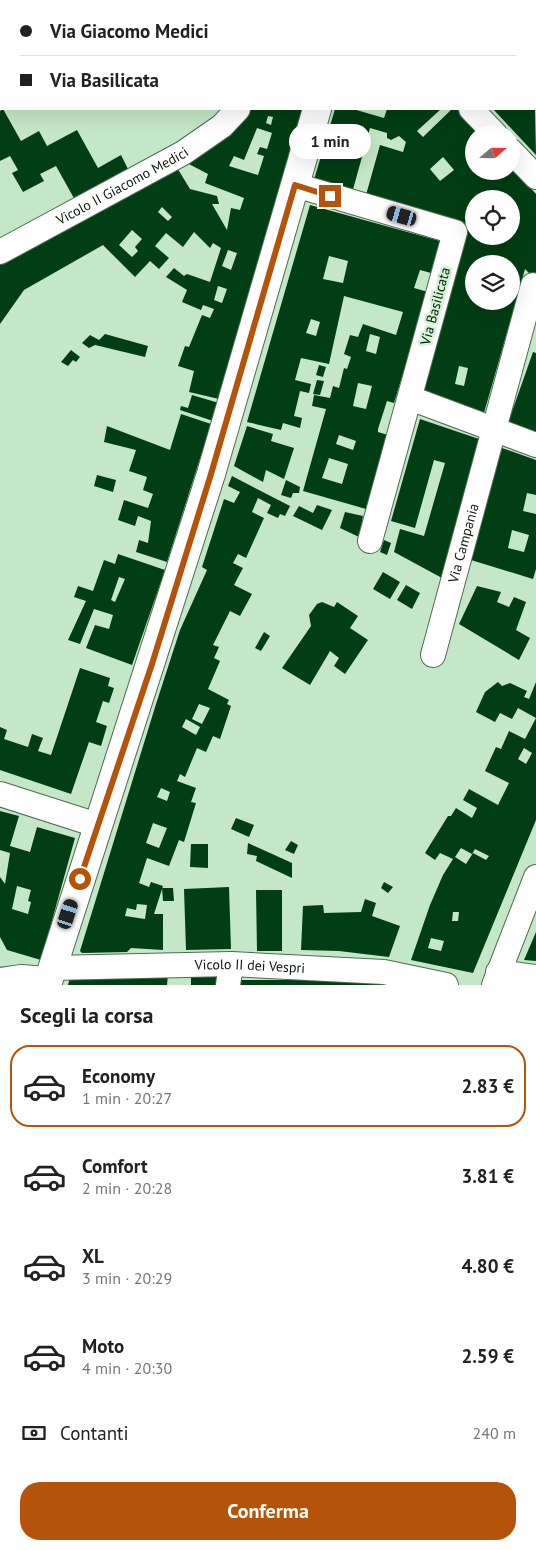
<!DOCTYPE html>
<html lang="it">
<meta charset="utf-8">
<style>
body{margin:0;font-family:"PT Sans",sans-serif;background:#f2f2f2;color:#202124;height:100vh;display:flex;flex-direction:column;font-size:19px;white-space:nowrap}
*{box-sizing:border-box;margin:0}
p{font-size:16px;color:#757577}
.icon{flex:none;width:28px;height:28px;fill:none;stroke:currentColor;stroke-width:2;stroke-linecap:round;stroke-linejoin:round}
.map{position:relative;height:985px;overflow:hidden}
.side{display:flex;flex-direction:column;background:#fff;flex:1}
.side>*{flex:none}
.top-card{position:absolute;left:0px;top:0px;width:536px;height:110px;box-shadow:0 5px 20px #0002;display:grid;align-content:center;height:110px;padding:0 20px;background:#fff}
.needle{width:32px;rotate:70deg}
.buttons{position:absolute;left:465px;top:125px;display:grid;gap:10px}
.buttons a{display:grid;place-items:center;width:55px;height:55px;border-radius:50%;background:#fff;box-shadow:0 5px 20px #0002;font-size:25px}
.end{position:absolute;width:22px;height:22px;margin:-11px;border:6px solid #b45309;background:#fff;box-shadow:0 0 0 2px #fff}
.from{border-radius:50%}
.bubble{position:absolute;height:35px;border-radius:18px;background:#fff;box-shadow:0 5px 20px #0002;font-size:16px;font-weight:800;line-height:35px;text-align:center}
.car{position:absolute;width:15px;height:30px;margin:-15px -8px;border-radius:6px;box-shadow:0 0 4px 1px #0007;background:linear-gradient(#222 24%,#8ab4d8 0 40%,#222 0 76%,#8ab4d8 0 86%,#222 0)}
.top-card b{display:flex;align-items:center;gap:18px;height:48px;font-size:19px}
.top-card b+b{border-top:1px solid #e0e0e0}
.top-card i{width:12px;height:12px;background:#202124}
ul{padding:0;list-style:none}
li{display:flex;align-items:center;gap:15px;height:82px;margin:0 10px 8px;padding:0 10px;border:2px solid transparent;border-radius:20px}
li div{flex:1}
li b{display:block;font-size:19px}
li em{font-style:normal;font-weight:800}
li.on{border-color:#b45309}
li>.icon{width:45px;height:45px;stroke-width:1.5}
h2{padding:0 20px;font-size:22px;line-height:60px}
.pay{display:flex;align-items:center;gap:12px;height:55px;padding:0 20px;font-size:19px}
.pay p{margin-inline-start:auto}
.cta{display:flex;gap:10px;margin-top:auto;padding:10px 20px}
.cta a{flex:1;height:58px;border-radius:20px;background:#b45309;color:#fff;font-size:20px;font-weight:800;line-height:58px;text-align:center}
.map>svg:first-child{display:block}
.building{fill:#013e13;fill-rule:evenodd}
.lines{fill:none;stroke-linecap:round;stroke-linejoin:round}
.minor-casing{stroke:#4d6c50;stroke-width:26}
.tertiary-casing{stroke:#4d6c50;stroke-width:30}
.minor{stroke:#fff;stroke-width:24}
.tertiary{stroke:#fff;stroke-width:28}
.route{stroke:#b45309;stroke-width:6}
.labels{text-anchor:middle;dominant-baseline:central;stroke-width:5;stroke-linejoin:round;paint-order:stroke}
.street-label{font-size:14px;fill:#0d190e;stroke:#d1f4d4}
</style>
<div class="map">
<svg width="536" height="985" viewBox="0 0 536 985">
<rect width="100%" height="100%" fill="#c4e7c7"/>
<path class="building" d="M3,109L21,141L39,131L47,146L77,130L98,168L121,155L129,171L75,200L56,166L40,174L44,181L23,192L12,173L18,170L10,156L0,161V111Z
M247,109H303L219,399L189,392L194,371L178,366L185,346L189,347L202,315L210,318L214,309L203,305L201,310L182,302L187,290L166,277L174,268L184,276L187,274L210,282L221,248L213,243L210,248L194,232L183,247L166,233L155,246L169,258L159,269L150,261L135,277L103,245L24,290L0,324V264L176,166L190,189L217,196L219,204H212L227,230L231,208L240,210L244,198L205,183L208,174L185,162ZM268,116L273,117L271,125L266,123ZM257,128L272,133L267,149L260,147L257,154L264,156L258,175L229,166L234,156L244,160ZM162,207L172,217L168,221L158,212ZM132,230L142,239L135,247L138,251L132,257L119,245ZM228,250L237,253L231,270L222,266ZM218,286L227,289L222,303L214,300Z
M335,109H353L384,118L387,109H441L417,131L423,137L452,109H457L480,134H474V171H511V167L536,194V280L525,269L484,413L423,393L470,225L366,195L380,145L403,152L406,142L399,136L391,140L387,138V133L370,128L352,193L313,183ZM443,157L454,170L440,181L430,169ZM474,199H511V236H474ZM474,264H511V301H474ZM459,366L468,368L464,386L455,384Z
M493,109H535L536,155Z
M310,205L440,241L431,273L420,270L414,288L428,292L394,403L387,401L378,429V432L388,435L366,509L303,491L326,409L312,406L314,395L330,398L333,386L339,388L344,368L347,369L351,357L344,354L350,335L358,337L363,324L396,335L403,312L344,296L329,364L301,358L295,380L311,384L309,393L300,391L294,416L302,418L300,428L283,423L281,430L247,422ZM329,256L348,261L343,283L323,279ZM311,319L320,322L316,336L306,333ZM370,334L380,337L376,354L366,351ZM358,383L372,386L366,409L353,406ZM339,435L356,441L353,450L336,444ZM329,458L348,464L342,484L322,478Z
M105,334L148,346L145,357L95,345L89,348L82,343L90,335L99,340Z
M71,350L80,357L76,362L73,360L68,366L61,362Z
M533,352L536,353V433L508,423Z
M319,365L326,367L323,377L316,375Z
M317,380L324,381L320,395L313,394Z
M192,395L219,403L213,421L180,410L181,406L188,408Z
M181,414L211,424L167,562L136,552L139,540L148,543L151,521L138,516L135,526L118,520L124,500L148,508L153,494L143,490L147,477L129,471L136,450L104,442L107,426L170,450Z
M420,419L479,439L442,578L394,552L400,529L424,536L445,463L434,460L415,528L391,521Z
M247,426L273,434L271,441L294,448L284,479L266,470L263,482L234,466Z
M502,448L536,460V495L527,493L523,511L536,514V569L533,579L471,560ZM512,530L529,535L524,552L508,548Z
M97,475L116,480L113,492L94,486Z
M232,476L290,506L285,516L280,514L278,518L267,513L271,505L258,498L252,512L264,518L246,558L238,554L233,563L243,568L234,585L252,594L240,616L230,611L213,645L219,647L214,658L220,661L208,689L229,700L227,704L231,706L220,739L213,736L206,752L197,748L185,777L180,774L177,781L196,788L191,802L196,803L184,842L179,840L169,866L147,858L139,883L149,887L151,882L163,886L154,914H163V950L131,948L127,952L82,953L80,951L156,704L180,630L207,570L202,567L224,499L234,503L240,492L228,486ZM199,704L210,708L202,724L192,719ZM186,719L200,727L196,735L182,727ZM161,788L170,792L167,801L157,797ZM153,823L167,828L159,848L146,843ZM137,904L147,905L145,919L125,916L127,908L136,910Z
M286,480L300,487L299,493H293L291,498L281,495Z
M317,505L332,510L322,530L293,516L299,506L313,513Z
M345,512L363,516L359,537L340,528Z
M384,540L391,543L387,555L380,552Z
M118,554L165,570L132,665L86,648L95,625L109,629L113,615L94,609L80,644L68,640L86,601L74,597L78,586L93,591L104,560L115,564ZM119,577L125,579L115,602L111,600Z
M383,572L400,582L390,599L373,589Z
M406,585L420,593L412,609L397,600Z
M477,586L501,592L497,602L509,607L514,597L526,602L516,630L530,638L519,660L459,624Z
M322,602L334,607L337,602L358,616L350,628L368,640L345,674L334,666L339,658L330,651L310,685L282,668L311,626L309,615L317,604Z
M264,632L270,636L261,651L255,648Z
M80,668L110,678L108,686L114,688L109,703L103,701L96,722L107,726L101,746L89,742L71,794L0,770V727L7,730L4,739L28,747L32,734L43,738L38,751L51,755Z
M498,682L502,686L510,683L527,691L524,697L529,699L536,682V718L518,708L512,719L500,713L495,722L476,712L485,692Z
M536,718V820L473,973L411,960L430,905L443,875L453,859L440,853L435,860L425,853L448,816H451L456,808L472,818L477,808L463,800L469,789L498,805L509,783L485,771L496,747L501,749L509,731L525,739ZM524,748L532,753L526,764L518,759ZM461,848L472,854L475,849L489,856L486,860L473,853L466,864L455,857ZM453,912H459L458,921H452ZM431,938L444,941L441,951L428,948Z
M0,811L19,816L10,846L30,852L37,827L75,838L41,960L7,950L0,937V877L5,884L10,853L0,850ZM17,886L31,890L28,901L31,902L28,914L12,909Z
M236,818L254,825L249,837L231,829Z
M291,841L298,845L294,854L285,850Z
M248,843L292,863V878L256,861L257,856L247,854Z
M191,844H208V868L190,867Z
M384,882L393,887L388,893L381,888Z
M229,887L231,949L186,950L184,889Z
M162,888H173L174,901H163Z
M256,890H282V951H257Z
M365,899L376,903L372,916L400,926L389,957L339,951L301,950L303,906L323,905L324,913L361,912Z
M536,932V961L524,960Z
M71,973L168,975L167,985H68Z
M191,974L220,975L218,985H191Z
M344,976L385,985H237L238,980H341Z"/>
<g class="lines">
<g class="minor-casing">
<g id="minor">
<path d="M367,0L369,1"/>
<path d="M471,109L495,134"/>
<path d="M511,151L536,177"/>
<path d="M295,185L455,232L370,541"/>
<path id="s1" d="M0,252L183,153L222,126L238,109"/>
<path d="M410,398L536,445"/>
<path id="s2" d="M433,655L533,285"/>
<path d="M0,794L97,825"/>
<path id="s3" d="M51,968L231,964L384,972L446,985"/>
<path d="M498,972L536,977"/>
<path d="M0,980L21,977L47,979"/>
<path d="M228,985L231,964"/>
<path d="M494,985L536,877"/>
</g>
</g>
<g class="tertiary-casing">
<path id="tertiary" d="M347,1V0
M47,985L211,474L317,109"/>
</g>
<use href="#minor" class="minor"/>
<use href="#tertiary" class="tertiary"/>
</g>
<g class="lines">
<path class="route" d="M80,879L152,664L211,474L295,185L330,196"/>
</g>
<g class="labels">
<g class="street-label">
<text stroke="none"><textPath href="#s1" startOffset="139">Vicolo II Giacomo Medici</textPath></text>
<text transform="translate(435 306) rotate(-75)">Via Basilicata</text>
<text stroke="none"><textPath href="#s2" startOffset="116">Via Campania</textPath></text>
<text stroke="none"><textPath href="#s3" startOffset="199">Vicolo II dei Vespri</textPath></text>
</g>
</g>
</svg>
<div class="buttons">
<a><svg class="needle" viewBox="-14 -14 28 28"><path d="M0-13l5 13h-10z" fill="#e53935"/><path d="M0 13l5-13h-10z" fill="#757577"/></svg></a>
<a><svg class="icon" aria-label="locate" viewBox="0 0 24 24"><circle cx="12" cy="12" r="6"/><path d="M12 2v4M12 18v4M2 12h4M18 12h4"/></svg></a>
<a><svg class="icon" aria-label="layers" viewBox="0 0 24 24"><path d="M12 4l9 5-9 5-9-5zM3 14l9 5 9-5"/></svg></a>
</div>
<i class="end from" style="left:80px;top:879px"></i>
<i class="end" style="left:330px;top:196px"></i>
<div class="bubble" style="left:289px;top:124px;width:82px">1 min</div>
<i class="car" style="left:402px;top:216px;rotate:286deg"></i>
<i class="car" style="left:68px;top:914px;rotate:18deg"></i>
<div class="top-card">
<b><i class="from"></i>Via Giacomo Medici</b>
<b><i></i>Via Basilicata</b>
</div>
</div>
<section class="side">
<h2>Scegli la corsa</h2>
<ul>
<li class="on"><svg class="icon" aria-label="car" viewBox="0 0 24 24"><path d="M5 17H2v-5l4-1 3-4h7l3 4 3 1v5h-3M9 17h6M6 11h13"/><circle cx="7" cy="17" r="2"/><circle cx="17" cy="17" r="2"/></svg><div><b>Economy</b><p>1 min · 20:27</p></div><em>2.83 €</em></li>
<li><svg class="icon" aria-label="car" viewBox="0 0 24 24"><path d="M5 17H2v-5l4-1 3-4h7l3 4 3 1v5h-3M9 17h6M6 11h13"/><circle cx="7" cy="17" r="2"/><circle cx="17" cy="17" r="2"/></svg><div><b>Comfort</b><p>2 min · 20:28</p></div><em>3.81 €</em></li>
<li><svg class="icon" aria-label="car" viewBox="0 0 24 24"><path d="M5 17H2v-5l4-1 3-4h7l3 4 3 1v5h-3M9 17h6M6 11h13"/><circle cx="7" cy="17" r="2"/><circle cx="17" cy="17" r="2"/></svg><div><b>XL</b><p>3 min · 20:29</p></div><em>4.80 €</em></li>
<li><svg class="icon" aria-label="car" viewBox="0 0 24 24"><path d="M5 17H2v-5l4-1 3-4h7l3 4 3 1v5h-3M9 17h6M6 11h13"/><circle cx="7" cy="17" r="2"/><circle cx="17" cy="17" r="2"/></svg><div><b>Moto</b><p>4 min · 20:30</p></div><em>2.59 €</em></li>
</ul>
<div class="pay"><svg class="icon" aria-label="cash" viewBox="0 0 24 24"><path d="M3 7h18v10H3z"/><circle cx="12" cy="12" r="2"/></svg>Contanti<p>240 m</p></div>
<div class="cta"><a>Conferma</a></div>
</section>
